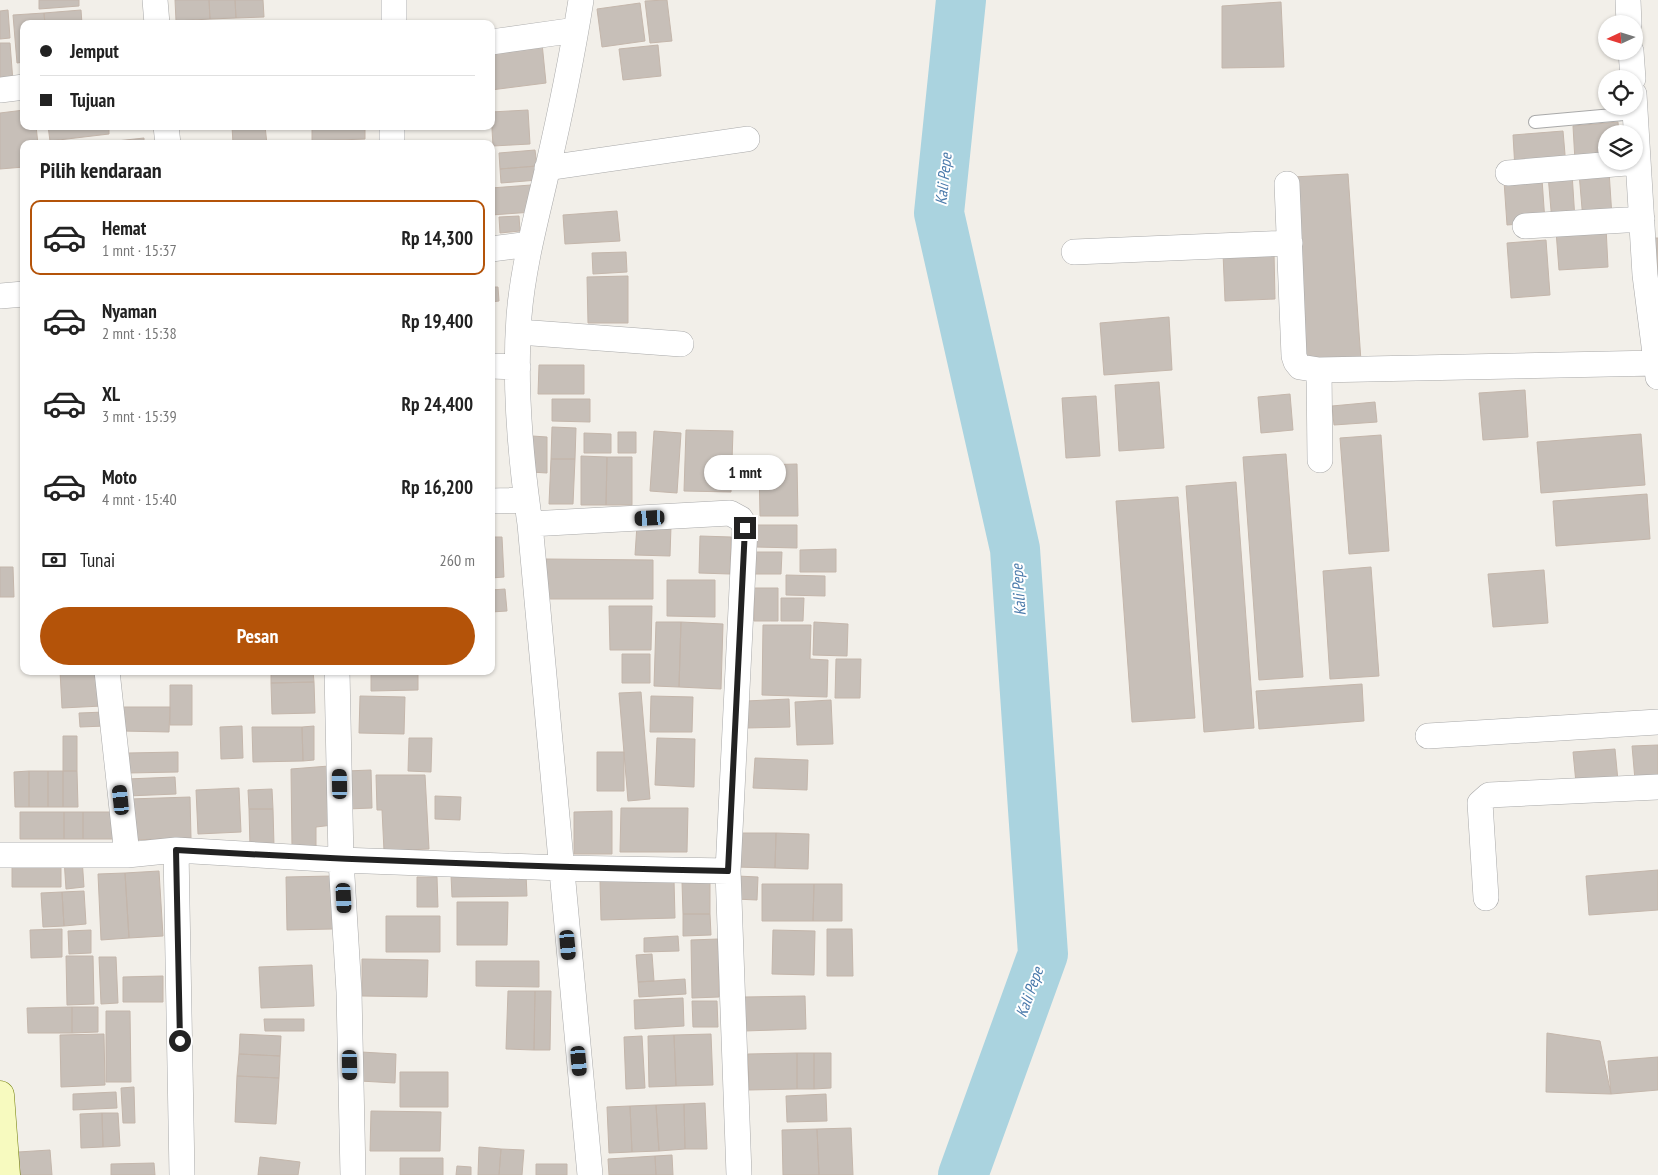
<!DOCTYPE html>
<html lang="id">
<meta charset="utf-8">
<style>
body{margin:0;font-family:"PT Sans Narrow",sans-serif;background:#f2f2f2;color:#222;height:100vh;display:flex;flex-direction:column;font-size:19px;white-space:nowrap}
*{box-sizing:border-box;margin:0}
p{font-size:16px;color:#767676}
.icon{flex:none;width:28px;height:28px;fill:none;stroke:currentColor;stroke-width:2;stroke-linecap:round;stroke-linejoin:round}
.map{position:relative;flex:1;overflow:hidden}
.panel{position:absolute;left:20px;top:140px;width:475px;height:535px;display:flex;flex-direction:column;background:#fff;border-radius:10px;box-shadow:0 1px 4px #0004}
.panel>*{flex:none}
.hud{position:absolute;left:20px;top:20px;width:475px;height:110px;border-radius:10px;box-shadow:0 1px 4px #0004;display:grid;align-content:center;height:110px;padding:0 20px;background:#fff}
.needle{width:32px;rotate:266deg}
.buttons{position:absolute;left:1598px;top:15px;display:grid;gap:10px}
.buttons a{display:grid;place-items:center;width:45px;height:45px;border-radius:50%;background:#fff;box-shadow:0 1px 4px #0004;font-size:25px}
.end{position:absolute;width:22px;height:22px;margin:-11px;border:6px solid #222;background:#fff;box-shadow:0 0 0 2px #fff}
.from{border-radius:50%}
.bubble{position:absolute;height:35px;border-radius:18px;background:#fff;box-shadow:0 1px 4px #0004;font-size:16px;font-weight:600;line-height:35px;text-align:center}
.car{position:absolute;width:15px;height:30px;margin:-15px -8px;border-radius:6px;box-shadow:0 0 4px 1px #0007;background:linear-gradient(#222 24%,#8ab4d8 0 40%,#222 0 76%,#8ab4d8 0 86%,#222 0)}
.hud b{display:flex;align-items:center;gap:18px;height:48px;font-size:19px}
.hud b+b{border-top:1px solid #e0e0e0}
.hud i{width:12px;height:12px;background:#222}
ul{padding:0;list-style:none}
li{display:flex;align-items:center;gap:15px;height:75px;margin:0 10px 8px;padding:0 10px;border:2px solid transparent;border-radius:10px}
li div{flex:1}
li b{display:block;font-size:19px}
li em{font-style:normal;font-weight:600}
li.selected{border-color:#b45309}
li>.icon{width:45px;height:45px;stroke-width:1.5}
h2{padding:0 20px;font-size:22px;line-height:60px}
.pay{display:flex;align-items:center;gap:12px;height:55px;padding:0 20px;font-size:19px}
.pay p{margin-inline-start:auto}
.action{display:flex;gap:10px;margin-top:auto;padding:10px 20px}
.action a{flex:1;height:58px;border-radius:30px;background:#b45309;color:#fff;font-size:20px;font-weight:600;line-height:58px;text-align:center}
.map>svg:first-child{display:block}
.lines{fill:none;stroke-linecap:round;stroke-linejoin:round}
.river{stroke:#aad3df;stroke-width:50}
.building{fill:#c7bfb8;stroke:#c4b6ab}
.service-casing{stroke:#a9a9a9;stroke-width:14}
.minor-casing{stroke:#a9a9a9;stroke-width:26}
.secondary-casing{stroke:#707d05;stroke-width:29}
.service{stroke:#fff;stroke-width:12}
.minor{stroke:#fff;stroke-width:25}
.secondary{stroke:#f7fabf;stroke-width:28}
.route{stroke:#222;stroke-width:6}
.labels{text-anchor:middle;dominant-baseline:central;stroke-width:4;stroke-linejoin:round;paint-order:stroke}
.water-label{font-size:16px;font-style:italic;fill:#4a7aab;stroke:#fff}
</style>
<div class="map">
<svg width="1658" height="1175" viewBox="0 0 1658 1175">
<rect width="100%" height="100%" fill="#f2efe9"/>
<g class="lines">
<path class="river" d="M961,0L939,213L1015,549L1043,954L963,1175"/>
</g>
<path class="building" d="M39,0H79V6L39,9Z
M175,0H209L210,19L176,21Z
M209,0H235L236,18L210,19Z
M235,0H263L264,17L236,18Z
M667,0L672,41L650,43L645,1Z
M1281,2L1284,67L1222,68V6Z
M640,3L645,41L602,47L597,9Z
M8,10L10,38L0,39V11Z
M81,10L82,24H45L44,13Z
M44,13L45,24H24V62L17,63L13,15Z
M0,43H10L13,82H0Z
M542,43L546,83L491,90V49Z
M658,45L661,76L623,80L619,49Z
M24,110V126H36L38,144H24V167L0,169V113Z
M528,110L530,144L493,146L491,112Z
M1618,122L1619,134H1606V159L1575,161L1573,126Z
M48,126H109V134L50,141Z
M232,126H265L267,144H233Z
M312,126H365V139L312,141Z
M1563,131L1566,166L1515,169L1513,135Z
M144,138V144H89Z
M535,150L537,166L500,169L499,153Z
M537,166L538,180L501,183L500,169Z
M1609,171L1612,217L1583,220L1579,173Z
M1572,173L1575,220L1552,222L1548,175Z
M1348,174L1361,361L1307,365L1293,177Z
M1542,179L1545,222L1507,225L1504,181Z
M531,185L533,212L491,215V188Z
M617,211L620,241L565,244L563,215Z
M519,216L520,231L500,233L499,217Z
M1606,227L1608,267L1559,270L1556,231Z
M1650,238H1658V305Z
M1546,240L1550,295L1511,298L1507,243Z
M626,252L627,272L593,274L592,253Z
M1274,252L1275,299L1225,301L1223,253Z
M628,276V323H588L587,277Z
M491,287H498L499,301L491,302Z
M1169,317L1172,370L1104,375L1100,323Z
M539,365H584V394H538Z
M1159,382L1164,448L1119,451L1115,385Z
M1525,390L1528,437L1483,440L1479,393Z
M1290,394L1293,430L1261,433L1258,397Z
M1096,396L1100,456L1066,458L1062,398Z
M552,399H590V422L552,421Z
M1375,402L1377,422L1334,425L1332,406Z
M552,427L576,428L575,459H551Z
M686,430L733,431L731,492L684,491Z
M654,431L681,433L677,493L650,491Z
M618,432H636V453H618Z
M584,433L611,434V453H584Z
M1641,434L1645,485L1541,493L1537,442Z
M1381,435L1389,551L1349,554L1340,438Z
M532,436L547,437V473L531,472Z
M1286,454L1303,677L1259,680L1243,457Z
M581,456L607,457L606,505H581Z
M607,457H632V505H606Z
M551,459H575L573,504H549Z
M797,464L798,516H760L759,465Z
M1236,482L1254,728L1204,732L1186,486Z
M1647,494L1650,539L1556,546L1553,501Z
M1178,497L1195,718L1132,722L1116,501Z
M637,525L671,526L670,556L635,555Z
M756,525H797V548L756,547Z
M700,536L731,537L730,574L699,573Z
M491,537H502L504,577L491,578Z
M836,549V572H800V550Z
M753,552H782L781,574H753Z
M546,559L653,560V599H545Z
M0,567H13L14,597H0Z
M1371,567L1379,676L1330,679L1323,571Z
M1544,570L1548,623L1493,627L1488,574Z
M786,575L825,576V596L786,595Z
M667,580H715V617L667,616Z
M754,588H778V621H754Z
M505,589L507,611L491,612V590Z
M781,598H804L803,621H781Z
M609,606H652L651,650H610Z
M656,622H681L679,687L654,686Z
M681,622L723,624L721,689L679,687Z
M814,622L848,624L847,656L813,655Z
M763,625H811L810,659L828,660L827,697L762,695Z
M622,654H650V683H622Z
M836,659H861L860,698H835Z
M60,671H101L102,706L62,708Z
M271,671H313L314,682L271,683Z
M371,671H418V690L371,691Z
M314,682L315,713L272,714L271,683Z
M1362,684L1364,721L1259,729L1256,691Z
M170,685H192V725H170Z
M641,692L650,799L628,801L619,693Z
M360,696L405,697L404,734L359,733Z
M651,696L693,697L692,732H650Z
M789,699L790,727L746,728V701Z
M831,700L833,744L797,745L795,702Z
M122,707H170L169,732L122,731Z
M105,712V726L80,727L79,713Z
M242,726L243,758L221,759L220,727Z
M314,726V760L303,761L302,727Z
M252,727H302L303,761L253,762Z
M63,736H77V771H63Z
M409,738H432L431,772L408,771Z
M657,738L695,739L694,787L655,785Z
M1658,745V778L1635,780L1632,746Z
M1615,749L1618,781L1576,783L1573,752Z
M178,752V772L128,773V753Z
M597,752H624V791H597Z
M755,758L808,760L807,790L753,788Z
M329,766L333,825L316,827V847H292L291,769Z
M371,770L372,808L347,809L346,771Z
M29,771H48V807H29Z
M29,771V807H15L14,772Z
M48,771H63V807H48Z
M63,771H77L78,807H63Z
M376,775H425L429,849L384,851L382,810H377Z
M175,777L176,794L127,796V779Z
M239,788L241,832L198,834L196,790Z
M272,789L273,809H249L248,790Z
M435,796L461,797L460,820L435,819Z
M190,797L191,838L131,840L130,799Z
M621,808H688L687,852H620Z
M249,809H273L274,846L250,847Z
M612,811V854H574V812Z
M20,812H64V839H20Z
M64,812H83V839H64Z
M83,812H117V839H83Z
M736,833H776L775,868L735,867Z
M776,833L809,834L808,869L775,868Z
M82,858L84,887L66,889L64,859Z
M12,859H61V887H12Z
M1658,870V910L1589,915L1586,876Z
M159,871L163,936L129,938L125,873Z
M125,873L129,938L101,940L98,874Z
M526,874L527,896L452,897L451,875Z
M332,876L333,929L287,930L286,877Z
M737,876L758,877L757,900L735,899Z
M417,877H437L438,907H417Z
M674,880L675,918L601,920L600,881Z
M682,882H710V914H683Z
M762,884H814L813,921H762Z
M814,884H842V921H813Z
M84,891L86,924L64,926L62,892Z
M62,892L64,926L43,927L41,893Z
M457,902H508L507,945H457Z
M683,914H710L711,935L683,936Z
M386,916H440V952H386Z
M62,929V957L31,958L30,930Z
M827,929H852L853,976H827Z
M91,930V953L69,954L68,931Z
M773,930L815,931L814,975L772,974Z
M678,936L679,951L644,952V938Z
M718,939L719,997L692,998L691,940Z
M652,954L654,981L638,982L636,955Z
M66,956H93L94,1004L67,1005Z
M99,957H116L118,1003L101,1004Z
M362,959L428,960L427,997L362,996Z
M476,961H539V987L476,986Z
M312,965L314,1006L261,1008L259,967Z
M163,976V1002H123V977Z
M685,979L686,994L639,997L638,982Z
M508,991H535L534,1050L506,1049Z
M535,991H551L550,1050H534Z
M805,996L806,1029L744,1031V997Z
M683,998L684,1026L635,1029L634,1000Z
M692,1001H717L718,1027H693Z
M72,1007V1033H28L27,1008Z
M72,1007H98V1032L72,1033Z
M106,1011H130L131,1082H106Z
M264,1019H304V1031H265Z
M1547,1033L1600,1041L1611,1094L1546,1092Z
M104,1034L105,1085L61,1087L60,1035Z
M240,1034L281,1036L280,1056L239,1054Z
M711,1034L713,1085L676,1086L674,1035Z
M674,1035L676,1086L649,1087L648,1036Z
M642,1036L645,1088L626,1089L624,1037Z
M361,1052L396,1054L395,1083L360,1081Z
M797,1053H814V1089H797Z
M797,1053V1089L749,1090L748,1054Z
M814,1053H831V1088L814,1089Z
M239,1054L280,1056L279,1078L237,1076Z
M1658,1057V1090L1611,1094L1608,1061Z
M400,1072H448V1107H400Z
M237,1076L279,1078L276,1124L235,1122Z
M134,1087L135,1123H123L121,1088Z
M116,1092L117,1108L73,1110V1094Z
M826,1094L827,1121L787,1122L786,1096Z
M705,1103L707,1149H685L684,1104Z
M684,1104L685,1149L659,1151L656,1105Z
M656,1105L659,1151L632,1152L630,1106Z
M630,1106L632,1152L609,1153L607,1107Z
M371,1111L441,1112L440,1151H370Z
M102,1113H118L120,1146L103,1147Z
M102,1113L103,1147L81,1148L80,1114Z
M851,1128L853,1175H819L817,1129Z
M817,1129L819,1175H783L782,1130Z
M479,1147L501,1149L499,1175H478Z
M501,1149L524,1150L522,1175H499Z
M50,1150L52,1175H20L18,1152Z
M672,1155L673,1175H656L655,1156Z
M655,1156L656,1175H609L608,1159Z
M260,1157L300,1162L298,1175H258Z
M400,1158H443V1175H400Z
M154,1163L155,1175H111V1164Z
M536,1164H567V1175H536Z
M457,1166L471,1167V1175H456Z"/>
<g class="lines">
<g class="service-casing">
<path id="service" d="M1535,122L1635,113"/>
</g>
<g class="minor-casing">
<path id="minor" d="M155,0L157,24
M394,0V24
M581,0C572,57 560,115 547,171C536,219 523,267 519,316C514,386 520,455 530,524L590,1175
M1628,0L1629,24
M491,42L576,30
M1631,51L1633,79
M0,90L24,87
M1634,94L1645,275L1658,377
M166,126L168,144
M392,144V126
M547,168L747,139
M1508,173L1638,162
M1287,184L1294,356L1296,362L1300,367L1319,370L1657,363
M1525,226L1642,219
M491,249L530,244
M1074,252L1290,243
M0,296L24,294
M519,332L681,344
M491,366L518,367
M1319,370L1320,460
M491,501L526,500
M530,524L730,513L741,519L745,528L728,871L739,1175
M107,671L127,855
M337,671L341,860L349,992L353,1175
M1428,736L1658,722
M176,850L182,1175
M0,855H127L176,850L341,860L561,868L728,871
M1486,898L1480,803L1489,795L1658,787"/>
</g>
<g class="secondary-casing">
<path id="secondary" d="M0,1095L6,1175"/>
</g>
<use href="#service" class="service"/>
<use href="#minor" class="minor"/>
<use href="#secondary" class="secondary"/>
</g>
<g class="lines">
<path class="route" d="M180,1041L176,850C360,861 544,867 728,871L745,528"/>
</g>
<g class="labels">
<g class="water-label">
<text transform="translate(943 179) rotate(-84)">Kali Pepe</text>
<text transform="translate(1018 590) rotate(-94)">Kali Pepe</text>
<text transform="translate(1029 992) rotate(-70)">Kali Pepe</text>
</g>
</g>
</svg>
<div class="buttons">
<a><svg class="needle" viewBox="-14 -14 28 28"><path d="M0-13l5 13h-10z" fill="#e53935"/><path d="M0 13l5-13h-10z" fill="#767676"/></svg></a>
<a><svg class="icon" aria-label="locate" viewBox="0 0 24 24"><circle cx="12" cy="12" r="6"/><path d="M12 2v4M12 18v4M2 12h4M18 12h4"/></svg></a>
<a><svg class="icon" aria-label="layers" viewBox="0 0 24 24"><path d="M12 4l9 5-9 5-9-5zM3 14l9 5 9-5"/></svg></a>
</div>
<i class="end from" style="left:180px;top:1041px"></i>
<i class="end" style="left:745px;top:528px"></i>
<div class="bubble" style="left:704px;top:455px;width:82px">1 mnt</div>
<i class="car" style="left:650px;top:518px;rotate:267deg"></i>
<i class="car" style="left:340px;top:784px;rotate:359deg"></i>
<i class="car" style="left:121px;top:800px;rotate:354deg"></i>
<i class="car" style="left:344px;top:898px;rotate:177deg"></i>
<i class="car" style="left:568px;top:945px;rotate:175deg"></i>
<i class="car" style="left:579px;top:1061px;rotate:175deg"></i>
<i class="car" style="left:350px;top:1065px;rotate:179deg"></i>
<div class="hud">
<b><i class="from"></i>Jemput</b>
<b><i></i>Tujuan</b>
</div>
<section class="panel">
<h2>Pilih kendaraan</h2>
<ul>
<li class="selected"><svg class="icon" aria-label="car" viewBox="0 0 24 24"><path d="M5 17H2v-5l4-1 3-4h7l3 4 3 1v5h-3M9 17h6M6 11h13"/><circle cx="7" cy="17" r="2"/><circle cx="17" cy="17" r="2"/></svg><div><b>Hemat</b><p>1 mnt · 15:37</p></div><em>Rp 14,300</em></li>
<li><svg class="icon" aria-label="car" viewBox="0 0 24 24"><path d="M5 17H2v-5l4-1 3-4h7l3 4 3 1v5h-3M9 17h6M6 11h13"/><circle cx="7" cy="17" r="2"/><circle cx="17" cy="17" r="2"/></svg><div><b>Nyaman</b><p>2 mnt · 15:38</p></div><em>Rp 19,400</em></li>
<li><svg class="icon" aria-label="car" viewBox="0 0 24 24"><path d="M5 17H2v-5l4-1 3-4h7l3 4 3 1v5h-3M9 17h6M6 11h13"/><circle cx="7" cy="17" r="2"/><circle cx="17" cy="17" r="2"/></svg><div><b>XL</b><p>3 mnt · 15:39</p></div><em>Rp 24,400</em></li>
<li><svg class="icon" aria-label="car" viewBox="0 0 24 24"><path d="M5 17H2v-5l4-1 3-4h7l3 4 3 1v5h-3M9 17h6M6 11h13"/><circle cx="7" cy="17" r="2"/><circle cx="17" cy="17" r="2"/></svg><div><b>Moto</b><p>4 mnt · 15:40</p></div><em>Rp 16,200</em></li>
</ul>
<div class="pay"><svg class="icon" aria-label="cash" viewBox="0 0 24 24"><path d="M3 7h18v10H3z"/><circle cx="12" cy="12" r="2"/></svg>Tunai<p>260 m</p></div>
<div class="action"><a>Pesan</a></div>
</section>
</div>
